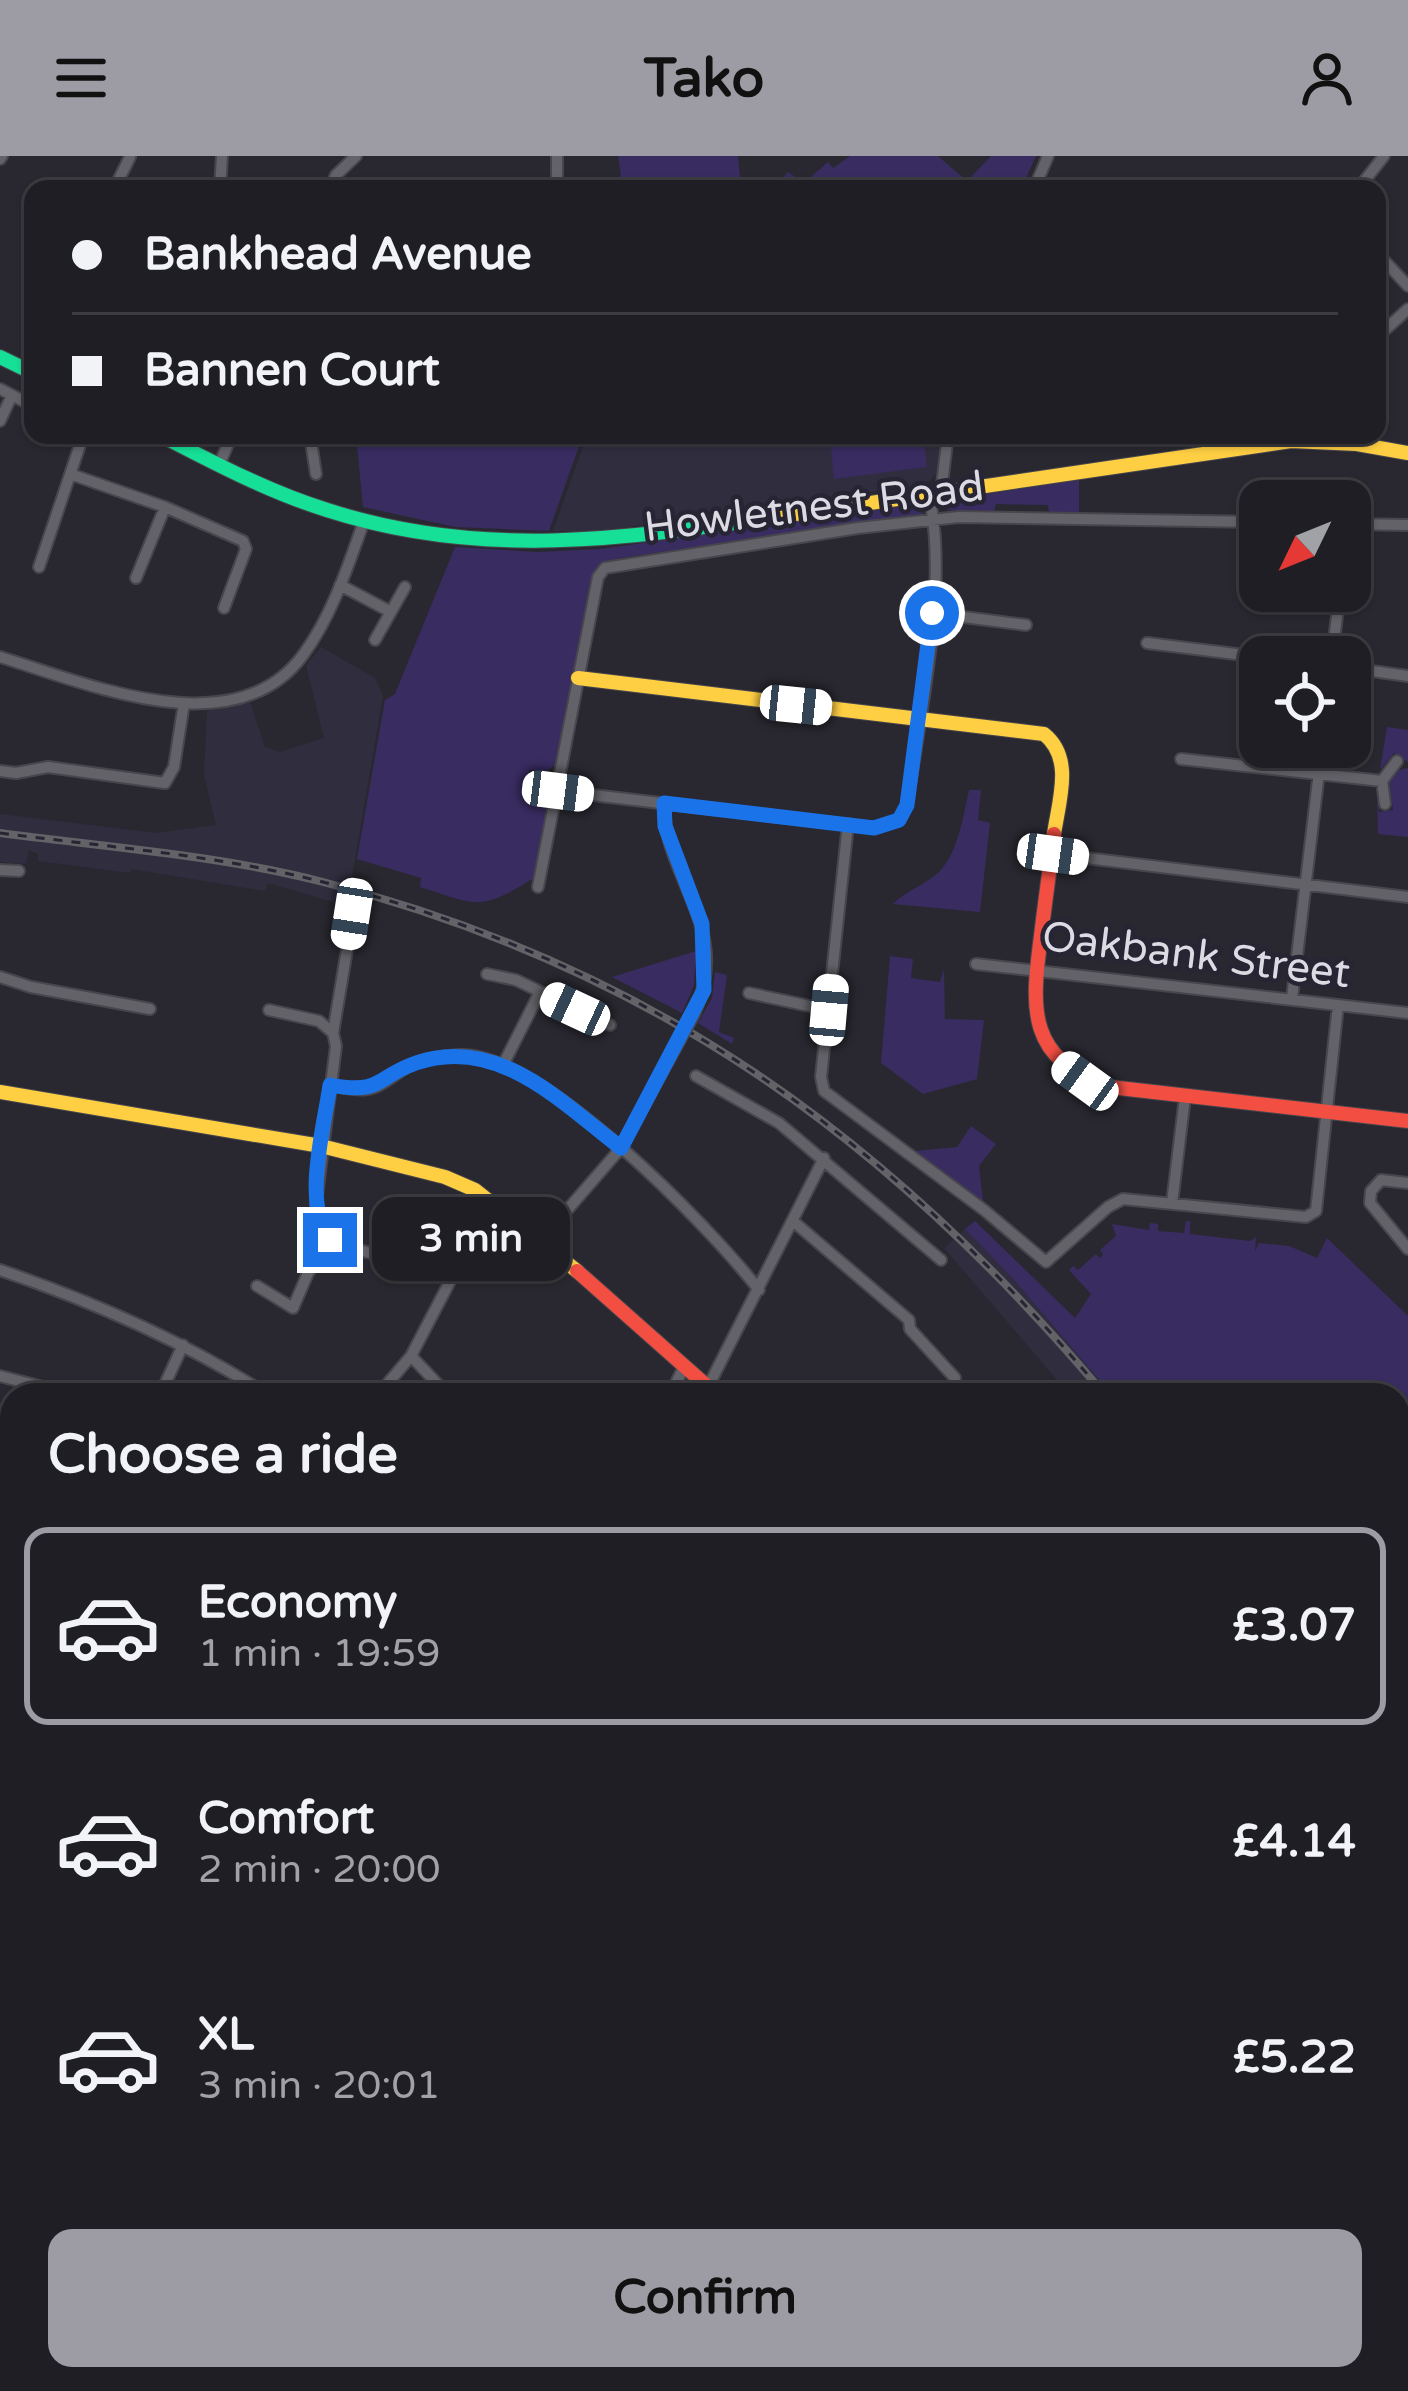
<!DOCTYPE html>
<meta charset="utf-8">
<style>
body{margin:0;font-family:"Varela Round",sans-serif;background:#2c2b31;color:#f1f3f6;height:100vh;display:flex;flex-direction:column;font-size:45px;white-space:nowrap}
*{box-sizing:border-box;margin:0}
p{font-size:39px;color:#a1a2a6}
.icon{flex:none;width:66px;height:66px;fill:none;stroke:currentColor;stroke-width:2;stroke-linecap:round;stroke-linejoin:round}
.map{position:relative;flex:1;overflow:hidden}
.side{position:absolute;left:0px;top:1227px;width:1410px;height:1008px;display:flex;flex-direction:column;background:#1f1e24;border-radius:36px 36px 0 0;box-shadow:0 3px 9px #0004,0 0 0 3px #3c3c41}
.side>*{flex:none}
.banner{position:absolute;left:24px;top:24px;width:1362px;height:264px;border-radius:24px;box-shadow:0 3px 9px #0004,0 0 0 3px #3c3c41;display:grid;align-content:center;height:264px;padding:0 48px;background:#1f1e24}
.needle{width:78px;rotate:227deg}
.buttons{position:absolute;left:1239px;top:324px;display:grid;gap:24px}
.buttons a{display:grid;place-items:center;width:132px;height:132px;border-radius:24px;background:#1f1e24;box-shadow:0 3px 9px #0004,0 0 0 3px #3c3c41;font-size:60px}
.end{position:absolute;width:54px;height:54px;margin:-27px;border:15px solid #1a73e8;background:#fff;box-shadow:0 0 0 6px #fff}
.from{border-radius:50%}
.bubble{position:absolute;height:84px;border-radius:24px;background:#1f1e24;box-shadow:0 3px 9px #0004,0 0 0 3px #3c3c41;font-size:39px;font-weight:700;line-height:84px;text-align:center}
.car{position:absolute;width:36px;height:72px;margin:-36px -18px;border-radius:15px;box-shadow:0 0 9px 3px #0007;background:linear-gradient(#fff 24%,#345 0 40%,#fff 0 76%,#345 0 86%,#fff 0)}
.banner b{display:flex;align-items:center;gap:42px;height:114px;font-size:45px}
.banner b+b{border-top:3px solid #3c3c41}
.banner i{width:30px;height:30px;background:#f1f3f6}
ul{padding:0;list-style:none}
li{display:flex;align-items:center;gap:36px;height:198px;margin:0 24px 18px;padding:0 24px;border:6px solid transparent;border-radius:24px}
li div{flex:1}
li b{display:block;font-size:45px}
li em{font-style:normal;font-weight:700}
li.current{border-color:#9d9ca5}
li>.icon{width:108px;height:108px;stroke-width:1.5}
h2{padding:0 48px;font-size:54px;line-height:144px}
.button{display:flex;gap:24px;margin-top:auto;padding:24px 48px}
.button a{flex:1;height:138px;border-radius:24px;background:#9d9ca5;color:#111;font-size:48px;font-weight:700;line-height:138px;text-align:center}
header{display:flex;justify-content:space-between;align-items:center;height:156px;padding:0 48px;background:#9d9ca5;color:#111;font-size:54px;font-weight:700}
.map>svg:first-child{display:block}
.built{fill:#302d3f}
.green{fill:#392c61}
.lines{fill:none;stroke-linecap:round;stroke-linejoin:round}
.street-casing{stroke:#47464d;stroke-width:14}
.fast-casing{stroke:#47464d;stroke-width:16}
.slow-casing{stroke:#47464d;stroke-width:16}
.jam-casing{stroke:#47464d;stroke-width:16}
.street{stroke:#636268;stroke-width:10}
.fast{stroke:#16e098;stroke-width:14}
.slow{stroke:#ffcf43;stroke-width:14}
.jam{stroke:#f24e42;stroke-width:14}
.rail-casing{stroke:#626267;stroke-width:8}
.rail{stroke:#272533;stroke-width:3;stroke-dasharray:9;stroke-linecap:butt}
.street-bridge-casing{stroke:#47464d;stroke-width:14;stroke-linecap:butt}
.street-bridge{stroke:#636268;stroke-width:10}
.route{stroke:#1a73e8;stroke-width:15}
.labels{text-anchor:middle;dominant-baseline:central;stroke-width:9;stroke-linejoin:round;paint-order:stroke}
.street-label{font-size:42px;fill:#dcdbe4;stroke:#272533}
</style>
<header><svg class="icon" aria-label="menu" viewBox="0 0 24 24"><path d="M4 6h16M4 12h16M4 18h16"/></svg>Tako<svg class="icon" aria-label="person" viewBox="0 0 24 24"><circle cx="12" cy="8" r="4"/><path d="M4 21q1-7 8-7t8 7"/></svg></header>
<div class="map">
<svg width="1408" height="2235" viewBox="0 0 1408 2235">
<rect width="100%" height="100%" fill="#292830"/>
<path class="built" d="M587,279H941L936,318L927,328L600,375H553Z
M321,491L375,522L383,540L347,750L268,727L265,735L131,713L130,717L38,705V698L29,694L26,708L0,706V658L156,677L216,669L204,619L207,555L250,546L265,591L280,596L324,582L306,509Z
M965,1073L1015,1125L1112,1239H1070L944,1092Z
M1408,1428V1556L1398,1564V1433Z"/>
<path class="green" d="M618,0H738L740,22L751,33H614L621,19Z
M850,0H938L967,25L991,0H1036L1021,33H772L788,16L804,27L828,6L833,12Z
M356,279H583L549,375L455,371L363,351Z
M830,279H923L927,311L834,323Z
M1079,324V357H1049L1048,349L996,348L994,355L947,354V344Z
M922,348L923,358L620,402L602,408L591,425L557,608L547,615L529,614V625L544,628L551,636L534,722C480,755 479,750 420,731L421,722L357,703L385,544L395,538L455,391L537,396L600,393Z
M1387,571L1408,574V606L1394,597L1380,614Z
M1408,612V681L1378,678L1377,643L1379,656L1393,654L1389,625L1399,614Z
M969,634H981L978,664L990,667L980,756L893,748C907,734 927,728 940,715C959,694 963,660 969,634Z
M696,795L694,829L682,857L612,821Z
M890,800L913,803L911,822L940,826L944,813L945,863L984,864L977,923L923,938L881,907Z
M715,816L727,819L719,876L734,882L732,888L698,867L712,842Z
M971,970L996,988L979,1010L984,1054L905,996L957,991Z
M975,1065L1075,1162L1091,1138L1069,1114L1073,1110L1078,1114L1096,1098L1100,1102L1103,1099L1100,1094L1116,1080L1112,1068L1149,1074L1150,1067L1158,1068V1075L1184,1077L1186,1065H1190V1078L1250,1085L1256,1081L1255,1095L1259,1087L1289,1090L1317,1102L1327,1082L1408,1160V1428L1398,1433V1239H1112L1015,1125L965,1073Z
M0,2198L12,2205V2223H30L37,2230L52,2223H95L100,2235H0Z
M230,2223H400L399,2235H232L235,2231Z
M618,2223H1136L1129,2235H628Z"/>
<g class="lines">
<g class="street-casing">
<path id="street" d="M0,3L2,0
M114,33L130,1
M220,33L222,0
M330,33L336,19L356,0
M552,33L557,28V0
M1034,33L1048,0
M1358,33L1384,0
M1377,97L1408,130
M1377,181L1408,153
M0,233L33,250
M0,265L12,239
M310,279L316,318
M82,283L102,279
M219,309L232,279
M73,319L165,351L243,385L246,393L224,452
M941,336L948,279
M1350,368L1408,369
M39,411L82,283L77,279
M136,422L165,351
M340,429L391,456
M932,457L1026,469
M375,484L405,431
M1147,487L1260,501
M0,501C86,527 235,592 303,499C332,460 348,410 364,365
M1332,501L1340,435
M1350,512L1408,520
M1181,603L1382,625L1397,605
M0,615L16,617L48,611L165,627L174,611L184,547
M1382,625L1385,648
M558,635L874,672L899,664L907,649C920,557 949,429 929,339
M664,647C663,723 734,771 694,858
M848,668L821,921L824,935L984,1054L1046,1106L1108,1051L1123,1043L1306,1061L1316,1055L1338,849
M1053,698L1408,741
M0,714L19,715
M538,731L598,421L605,412L858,372L959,361L1260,366
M353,758L333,877L336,890L316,1047C321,1085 343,1092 377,1098
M976,808L1408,857
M487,818L516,824L610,869
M0,821L31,831L150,853
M749,837L828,854
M1292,842L1322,591
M269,854L319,865L333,877
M504,907L540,836
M696,920L779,967L941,1104
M330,929C342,931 355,935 367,933C382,931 394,918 407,911C422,902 443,900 460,899C541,896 710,1071 759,1134
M1408,1027L1381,1024L1371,1035L1370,1047L1408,1093
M1172,1047L1185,941
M562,1060L621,992L667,907
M794,1066L909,1164L910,1173L955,1222
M0,1114C94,1146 184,1185 268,1239
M257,1130L293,1152L308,1117L330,1084
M411,1200L448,1239
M0,1220L62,1236
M708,1231L824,1002
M160,1239L183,1189
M378,1239L411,1200L492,1045
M670,1239L684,1211
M0,1372L12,1376
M0,1506L12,1513
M0,1625L12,1623
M0,1785L12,1793
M1398,1876L1408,1861
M0,1885L12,1862
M0,2018L11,2002
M0,2107L12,2116
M0,2196L12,2203
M101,2223L108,2235
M440,2223H449
M1286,2223L1302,2235
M1391,2232L1408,2231
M39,2235V2229L48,2223
M190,2235L202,2223"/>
</g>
<g class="fast-casing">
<path id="fast" d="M0,201L33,217
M160,279C214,307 269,336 327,354C482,404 626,383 782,360
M1398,1574L1408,1566
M1398,1835L1408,1844"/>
</g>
<g class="slow-casing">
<path id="slow" d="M782,360L1291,285L1357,288L1408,297
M578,522L1044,578C1074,602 1059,644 1054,678
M0,936L321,990L445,1021L475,1034L577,1115
M502,2235L507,2223"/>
</g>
<g class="jam-casing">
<path id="jam" d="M1054,678C1050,712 1045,746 1041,780C1031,854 1027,903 1110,931L1408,965
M577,1115L717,1239
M0,1946L12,1954"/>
</g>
<use href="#street" class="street"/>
<use href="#fast" class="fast"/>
<use href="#slow" class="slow"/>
<use href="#jam" class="jam"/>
<g class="rail-casing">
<path id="rail" d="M0,677C107,691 218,699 323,726C652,811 888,981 1105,1239
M1398,1636L1408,1649"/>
</g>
<use href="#rail" class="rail"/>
<g class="street-bridge-casing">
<path id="street-bridge" d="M667,907L694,858"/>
</g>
<use href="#street-bridge" class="street-bridge"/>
</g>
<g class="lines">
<path class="route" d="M330,1084C302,1048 324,972 330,929C383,939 375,921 416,907C498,879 561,946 621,992L704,834L702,768L665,670L664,647L874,672L899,664L907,649L932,457"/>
</g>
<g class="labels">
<g class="street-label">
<text transform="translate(814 351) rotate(-7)">Howletnest Road</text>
<text transform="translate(1196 799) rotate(7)">Oakbank Street</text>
</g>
</g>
</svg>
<div class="buttons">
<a><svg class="needle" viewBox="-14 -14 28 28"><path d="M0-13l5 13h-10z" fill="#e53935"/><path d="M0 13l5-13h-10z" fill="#a1a2a6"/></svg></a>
<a><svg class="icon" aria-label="locate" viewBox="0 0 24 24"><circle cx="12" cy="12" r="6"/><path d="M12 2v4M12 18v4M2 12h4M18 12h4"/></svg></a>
</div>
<i class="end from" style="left:932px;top:457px"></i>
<i class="end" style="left:330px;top:1084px"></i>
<div class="bubble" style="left:372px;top:1041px;width:198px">3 min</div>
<i class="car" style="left:796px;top:549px;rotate:96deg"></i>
<i class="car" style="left:558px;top:635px;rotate:97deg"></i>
<i class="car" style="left:1053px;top:698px;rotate:98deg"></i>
<i class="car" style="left:352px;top:758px;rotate:189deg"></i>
<i class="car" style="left:575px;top:853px;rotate:295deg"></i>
<i class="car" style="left:829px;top:854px;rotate:5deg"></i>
<i class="car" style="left:1085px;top:925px;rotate:306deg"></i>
<div class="banner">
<b><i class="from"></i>Bankhead Avenue</b>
<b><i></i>Bannen Court</b>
</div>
<section class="side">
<h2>Choose a ride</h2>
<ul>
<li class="current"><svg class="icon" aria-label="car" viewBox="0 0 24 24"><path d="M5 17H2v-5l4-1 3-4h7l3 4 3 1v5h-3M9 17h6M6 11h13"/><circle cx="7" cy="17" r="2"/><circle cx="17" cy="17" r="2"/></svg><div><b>Economy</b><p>1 min · 19:59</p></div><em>£3.07</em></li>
<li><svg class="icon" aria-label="car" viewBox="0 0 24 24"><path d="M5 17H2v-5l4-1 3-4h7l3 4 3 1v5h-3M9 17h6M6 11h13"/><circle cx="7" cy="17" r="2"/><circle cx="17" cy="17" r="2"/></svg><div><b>Comfort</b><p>2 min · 20:00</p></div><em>£4.14</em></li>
<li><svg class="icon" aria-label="car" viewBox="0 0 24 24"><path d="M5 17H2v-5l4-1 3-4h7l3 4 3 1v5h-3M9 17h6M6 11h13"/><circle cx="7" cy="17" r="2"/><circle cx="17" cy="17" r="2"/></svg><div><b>XL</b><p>3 min · 20:01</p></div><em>£5.22</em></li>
</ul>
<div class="button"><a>Confirm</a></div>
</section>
</div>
